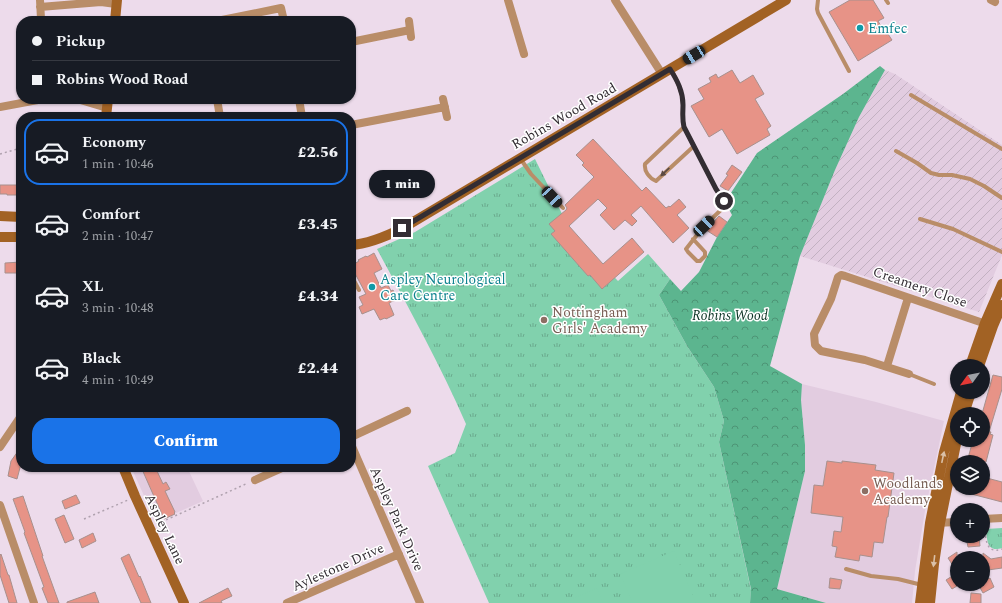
<!DOCTYPE html>
<meta charset="utf-8">
<style>
body{margin:0;font-family:Spectral,serif;background:#20242c;color:#f1f3f6;height:100vh;display:flex;flex-direction:column;font-size:15px;white-space:nowrap}
*{box-sizing:border-box;margin:0}
p{font-size:13px;color:#9ea1a6}
.icon{flex:none;width:22px;height:22px;fill:none;stroke:currentColor;stroke-width:2;stroke-linecap:round;stroke-linejoin:round}
.map{position:relative;flex:1;overflow:hidden}
.drawer{position:absolute;left:16px;top:112px;width:340px;height:360px;display:flex;flex-direction:column;background:#171b24;border-radius:16px;box-shadow:0 1px 3px #0004}
.drawer>*{flex:none}
.banner{position:absolute;left:16px;top:16px;width:340px;height:88px;border-radius:16px;box-shadow:0 1px 3px #0004;display:grid;align-content:center;height:88px;padding:0 16px;background:#171b24}
.needle{width:26px;rotate:237deg}
.controls{position:absolute;left:950px;top:359px;display:grid;gap:8px}
.controls a{display:grid;place-items:center;width:40px;height:40px;border-radius:50%;background:#171b24;box-shadow:0 1px 3px #0004;font-size:20px}
.end{position:absolute;width:18px;height:18px;margin:-9px;border:5px solid #332d33;background:#fff;box-shadow:0 0 0 2px #fff}
.from{border-radius:50%}
.bubble{position:absolute;height:28px;border-radius:14px;background:#171b24;box-shadow:0 1px 3px #0004;font-size:13px;font-weight:800;line-height:28px;text-align:center}
.car{position:absolute;width:12px;height:24px;margin:-12px -6px;border-radius:5px;box-shadow:0 0 3px 1px #0007;background:linear-gradient(#222 24%,#8ab4d8 0 40%,#222 0 76%,#8ab4d8 0 86%,#222 0)}
.banner b{display:flex;align-items:center;gap:14px;height:38px;font-size:15px}
.banner b+b{border-top:1px solid #363941}
.banner i{width:10px;height:10px;background:#f1f3f6}
ul{padding:7px 0 0;list-style:none}
li{display:flex;align-items:center;gap:12px;height:66px;margin:0 8px 6px;padding:0 8px;border:2px solid transparent;border-radius:16px}
li div{flex:1}
li b{display:block;font-size:15px}
li em{font-style:normal;font-weight:800}
li.on{border-color:#1a73e8}
li>.icon{width:36px;height:36px;stroke-width:1.5}
.action{display:flex;gap:8px;margin-top:auto;padding:8px 16px}
.action a{flex:1;height:46px;border-radius:16px;background:#1a73e8;color:#fff;font-size:16px;font-weight:800;line-height:46px;text-align:center}
.map>svg:first-child{display:block}
.built{fill:#e2cce0}
.industrial{fill:url(#industrial-furrows)}
.grass{fill:url(#grass-tufts)}
.forest{fill:url(#forest-crowns)}
.pitch{fill:#81d1ad}
.building{fill:#e79387;stroke:#a7908d}
.lines{fill:none;stroke-linecap:round;stroke-linejoin:round}
.path{stroke:#afa1ae;stroke-width:1.5;stroke-dasharray:2 3;stroke-linecap:butt}
.lane{stroke:#b98d68;stroke-width:4}
.street{stroke:#b98d68;stroke-width:8}
.secondary{stroke:#a26224;stroke-width:10}
.oneway{fill:#5b4a43}
.oneway2{fill:#dac0a7}
.route{stroke:#332d33;stroke-width:5}
.culture-dot{fill:#0f9aa8;stroke:#fff;stroke-width:1.5}
.education-dot{fill:#8d6e63;stroke:#fff;stroke-width:1.5}
.labels{text-anchor:middle;dominant-baseline:central;stroke-width:3;stroke-linejoin:round;paint-order:stroke}
.culture-label{font-size:14px;fill:#0d838f;stroke:#fff;text-anchor:start}
.street-label{font-size:14px;fill:#332d33;stroke:#fff}
.education-label{font-size:14px;fill:#785e54;stroke:#fff;text-anchor:start}
.park-label{font-size:14px;font-style:italic;fill:#0a3323;stroke:#fff}
</style>
<div class="map">
<svg width="1002" height="603" viewBox="0 0 1002 603">
<defs>
<pattern id="industrial-furrows" width="10" height="10" patternUnits="userSpaceOnUse"><rect width="10" height="10" fill="#e2cce0"/><path d="M-1 1l2-2M0 10L10 0M9 11l2-2" fill="none" stroke="#c2b0c1"/></pattern>
<pattern id="grass-tufts" width="24" height="20" patternUnits="userSpaceOnUse"><rect width="24" height="20" fill="#81d1ad"/><path d="M3 7l-1-3M5 7V3M7 7l1-3M15 17l-1-3M17 17v-4M19 17l1-3" fill="none" stroke="#6aaa8d"/></pattern>
<pattern id="forest-crowns" width="20" height="18" patternUnits="userSpaceOnUse"><rect width="20" height="18" fill="#5cb58f"/><path d="M2 6a3 3 0 1 1 6 0M12 15a3 3 0 1 1 6 0" fill="none" stroke="#4d9475"/></pattern>
</defs>
<rect width="100%" height="100%" fill="#eddbeb"/>
<path class="built" d="M802,384L876,402L944,421L925,511L915,571L912,603H826L777,589L805,471V445L801,400Z
M131,467H187L203,501L156,522Z"/>
<path class="industrial" d="M885,70L895,74L1002,145V255L979,312L800,256L835,170L859,117Z"/>
<path class="grass" d="M535,159L566,222L571,231L618,281L648,254L670,279L659,295L687,346L714,387L724,421L719,442L751,590L750,603H489L428,466L455,453L466,424C440,364 408,307 377,249L415,232Z
M1002,528V548C987,553 987,540 986,529Z"/>
<path class="forest" d="M880,66L885,70L859,117L835,170L800,256L770,366L802,384L801,400L805,445V471L777,589L826,603H750L751,589L719,442L724,421L714,387L687,346L659,295L670,279L681,291L699,272L717,237L732,215L725,202L757,153L843,94Z"/>
<path class="pitch" d="M674,551L696,603H633L620,574Z
M597,588L603,603H562Z"/>
<path class="building" d="M850,0H873L884,18L878,21L886,35L888,34L892,40L858,61L829,12Z
M732,70L740,83L753,75L764,94L755,99L771,126L767,129L770,135L737,154L722,129L709,137L691,106L704,99L698,89L711,82L709,78L716,74L718,78Z
M593,139L642,191L646,187L666,208L669,206L670,207L679,199L686,207L677,215L689,228L673,243L641,206L631,215L637,221L632,226L625,220L614,230L600,215L607,208L598,199L569,226L603,264L632,238L644,252L602,289L590,275L588,276L551,234L555,231L549,224L566,210L567,208L565,205L594,177L582,165L584,163L576,155Z
M732,165L742,172L728,191L720,186L728,175L726,174Z
M0,185H21V195H7V194H0Z
M719,216L727,222L717,237L706,230L710,226Z
M374,253L382,269L374,273L381,288L388,285L391,291L393,290L397,299L389,303L394,315L386,319L385,318L380,320L374,309L362,314L359,307L363,305L359,297L366,294L351,266L359,261L358,260L366,256L367,257Z
M21,262V273H5V263Z
M993,375L1002,377V389L989,432H991L990,434L993,435L986,462H967L973,440H983V414H982Z
M21,447V464L17,479L8,476L11,461Z
M827,461L842,463V461L876,465L875,470L894,473L888,517H887L883,543L874,542L872,557L860,555L859,561L835,557L837,547L832,546L834,531L841,532L843,517L811,513L814,485L823,486Z
M141,467H154L156,471H157L163,484L166,482L170,489L165,491L175,512L174,513L175,514L164,519Z
M983,477L1002,482V502L956,490V488H983Z
M76,495L80,503L65,509L62,501Z
M23,496L43,556H42L59,603H48L42,588L44,587L24,533L25,532L13,499Z
M64,515L74,539L65,543L55,519Z
M93,533L96,541L82,548L79,540Z
M973,536H979L980,546L968,547L966,537Z
M957,552V572L948,558Z
M983,553L991,559L1002,557V568L988,570L983,566Z
M1,554L8,575H9L17,603H9L0,575V555Z
M129,554L139,577L140,576L151,603H141L121,558Z
M957,573V586L952,589L946,580Z
M830,578L842,580L840,589L829,588Z
M990,578L994,587L983,593L978,584H983V581Z
M228,588L232,596L221,601L222,603H199Z
M95,592L99,603H67V602Z
M971,593L981,594V603H970Z"/>
<g class="lines">
<path class="path" d="M0,154L21,148
M84,519L128,500
M157,524L248,483
M984,526C986,537 985,555 1002,549"/>
<path class="lane" d="M818,0L817,9L818,13L849,71
M886,0L888,3
M671,69C677,80 683,92 683,105C683,113 682,120 684,127L716,189L724,201L725,204L723,208L704,226L686,249L688,252L697,261H700L705,256V252L693,239
M911,95L1002,149
M684,127L645,164C644,171 649,178 656,181L694,146
M896,151L917,163L931,173L939,175H952L970,179L984,186L1002,198
M520,158L531,174L563,208
M920,219L953,229L1002,252
M351,275L359,290
M909,374L934,384
M846,569L871,576L898,579L922,585"/>
<path class="street" d="M40,0L41,19
M508,0L524,54
M615,0L662,74
M991,0L995,2
M40,7L101,2L116,4
M217,21L281,8L284,21
M409,21L411,37
M351,42L410,30
M77,99L107,108
M217,99L220,117
M299,99L302,117
M443,99L447,117
M0,107L43,99
M351,125L445,107
M887,366L908,298
M909,374L865,360L821,351L815,345L814,334L831,299L838,277L841,275L845,276L989,325
M351,437L407,411
M351,444L420,603
M0,447L21,416
M255,480L284,467
M0,505L34,603
M983,519L1002,518
M936,523L957,522
M287,603L399,554"/>
<path class="secondary" d="M115,21L117,0
M106,117L108,99
M0,216L21,217
M0,237H21
M351,245C369,244 387,236 403,228L786,0
M970,366L985,323L1002,284
M979,366L993,326L1002,305
M964,414L971,392
M123,467L135,496L184,603
M920,603L930,523L944,452L961,392
M930,603L934,564L940,523L957,439"/>
</g>
<defs><path id="oneway-solid" d="M-6-.8H1V-3.2L6.5 0L1 3.2V.8H-6Z"/></defs>
<use class="oneway" href="#oneway-solid" transform="translate(665 172) rotate(137)"/>
<g class="oneway2">
<use href="#oneway-solid" transform="translate(943 457) rotate(-78)"/>
<use href="#oneway-solid" transform="translate(934 561) rotate(97)"/>
</g>
<g class="lines">
<path class="route" d="M402,228L670,69C677,80 683,91 683,105C683,113 682,119 684,127L716,189L724,201"/>
</g>
<g class="culture-dot">
<circle cx="860" cy="28" r="4"/>
<circle cx="372" cy="287" r="4"/>
</g>
<g class="education-dot">
<circle cx="544" cy="320" r="4"/>
<circle cx="865" cy="491" r="4"/>
</g>
<g class="labels">
<g class="culture-label">
<text x="868" y="28">Emfec</text>
<text x="380" y="279">Aspley Neurological<tspan x="380" dy="16">Care Centre</tspan></text>
</g>
<g class="street-label">
<text transform="translate(564 116) rotate(-30)">Robins Wood Road</text>
<text transform="translate(920 287) rotate(19)">Creamery Close</text>
<text transform="translate(397 519) rotate(66)">Aspley Park Drive</text>
<text transform="translate(165 529) rotate(65)">Aspley Lane</text>
<text transform="translate(338 567) rotate(-24)">Aylestone Drive</text>
</g>
<g class="education-label">
<text x="552" y="312">Nottingham<tspan x="552" dy="16">Girls' Academy</tspan></text>
<text x="873" y="483">Woodlands<tspan x="873" dy="16">Academy</tspan></text>
</g>
<g class="park-label">
<text x="730" y="315">Robins Wood</text>
</g>
</g>
</svg>
<div class="controls">
<a><svg class="needle" viewBox="-14 -14 28 28"><path d="M0-13l5 13h-10z" fill="#e53935"/><path d="M0 13l5-13h-10z" fill="#9ea1a6"/></svg></a>
<a><svg class="icon" aria-label="locate" viewBox="0 0 24 24"><circle cx="12" cy="12" r="6"/><path d="M12 2v4M12 18v4M2 12h4M18 12h4"/></svg></a>
<a><svg class="icon" aria-label="layers" viewBox="0 0 24 24"><path d="M12 4l9 5-9 5-9-5zM3 14l9 5 9-5"/></svg></a>
<a>+</a>
<a>−</a>
</div>
<i class="end from" style="left:724px;top:201px"></i>
<i class="end" style="left:402px;top:228px"></i>
<div class="bubble" style="left:369px;top:170px;width:66px">1 min</div>
<i class="car" style="left:694px;top:55px;rotate:239deg"></i>
<i class="car" style="left:552px;top:197px;rotate:137deg"></i>
<i class="car" style="left:704px;top:226px;rotate:47deg"></i>
<div class="banner">
<b><i class="from"></i>Pickup</b>
<b><i></i>Robins Wood Road</b>
</div>
<section class="drawer">
<ul>
<li class="on"><svg class="icon" aria-label="car" viewBox="0 0 24 24"><path d="M5 17H2v-5l4-1 3-4h7l3 4 3 1v5h-3M9 17h6M6 11h13"/><circle cx="7" cy="17" r="2"/><circle cx="17" cy="17" r="2"/></svg><div><b>Economy</b><p>1 min · 10:46</p></div><em>£2.56</em></li>
<li><svg class="icon" aria-label="car" viewBox="0 0 24 24"><path d="M5 17H2v-5l4-1 3-4h7l3 4 3 1v5h-3M9 17h6M6 11h13"/><circle cx="7" cy="17" r="2"/><circle cx="17" cy="17" r="2"/></svg><div><b>Comfort</b><p>2 min · 10:47</p></div><em>£3.45</em></li>
<li><svg class="icon" aria-label="car" viewBox="0 0 24 24"><path d="M5 17H2v-5l4-1 3-4h7l3 4 3 1v5h-3M9 17h6M6 11h13"/><circle cx="7" cy="17" r="2"/><circle cx="17" cy="17" r="2"/></svg><div><b>XL</b><p>3 min · 10:48</p></div><em>£4.34</em></li>
<li><svg class="icon" aria-label="car" viewBox="0 0 24 24"><path d="M5 17H2v-5l4-1 3-4h7l3 4 3 1v5h-3M9 17h6M6 11h13"/><circle cx="7" cy="17" r="2"/><circle cx="17" cy="17" r="2"/></svg><div><b>Black</b><p>4 min · 10:49</p></div><em>£2.44</em></li>
</ul>
<div class="action"><a>Confirm</a></div>
</section>
</div>
